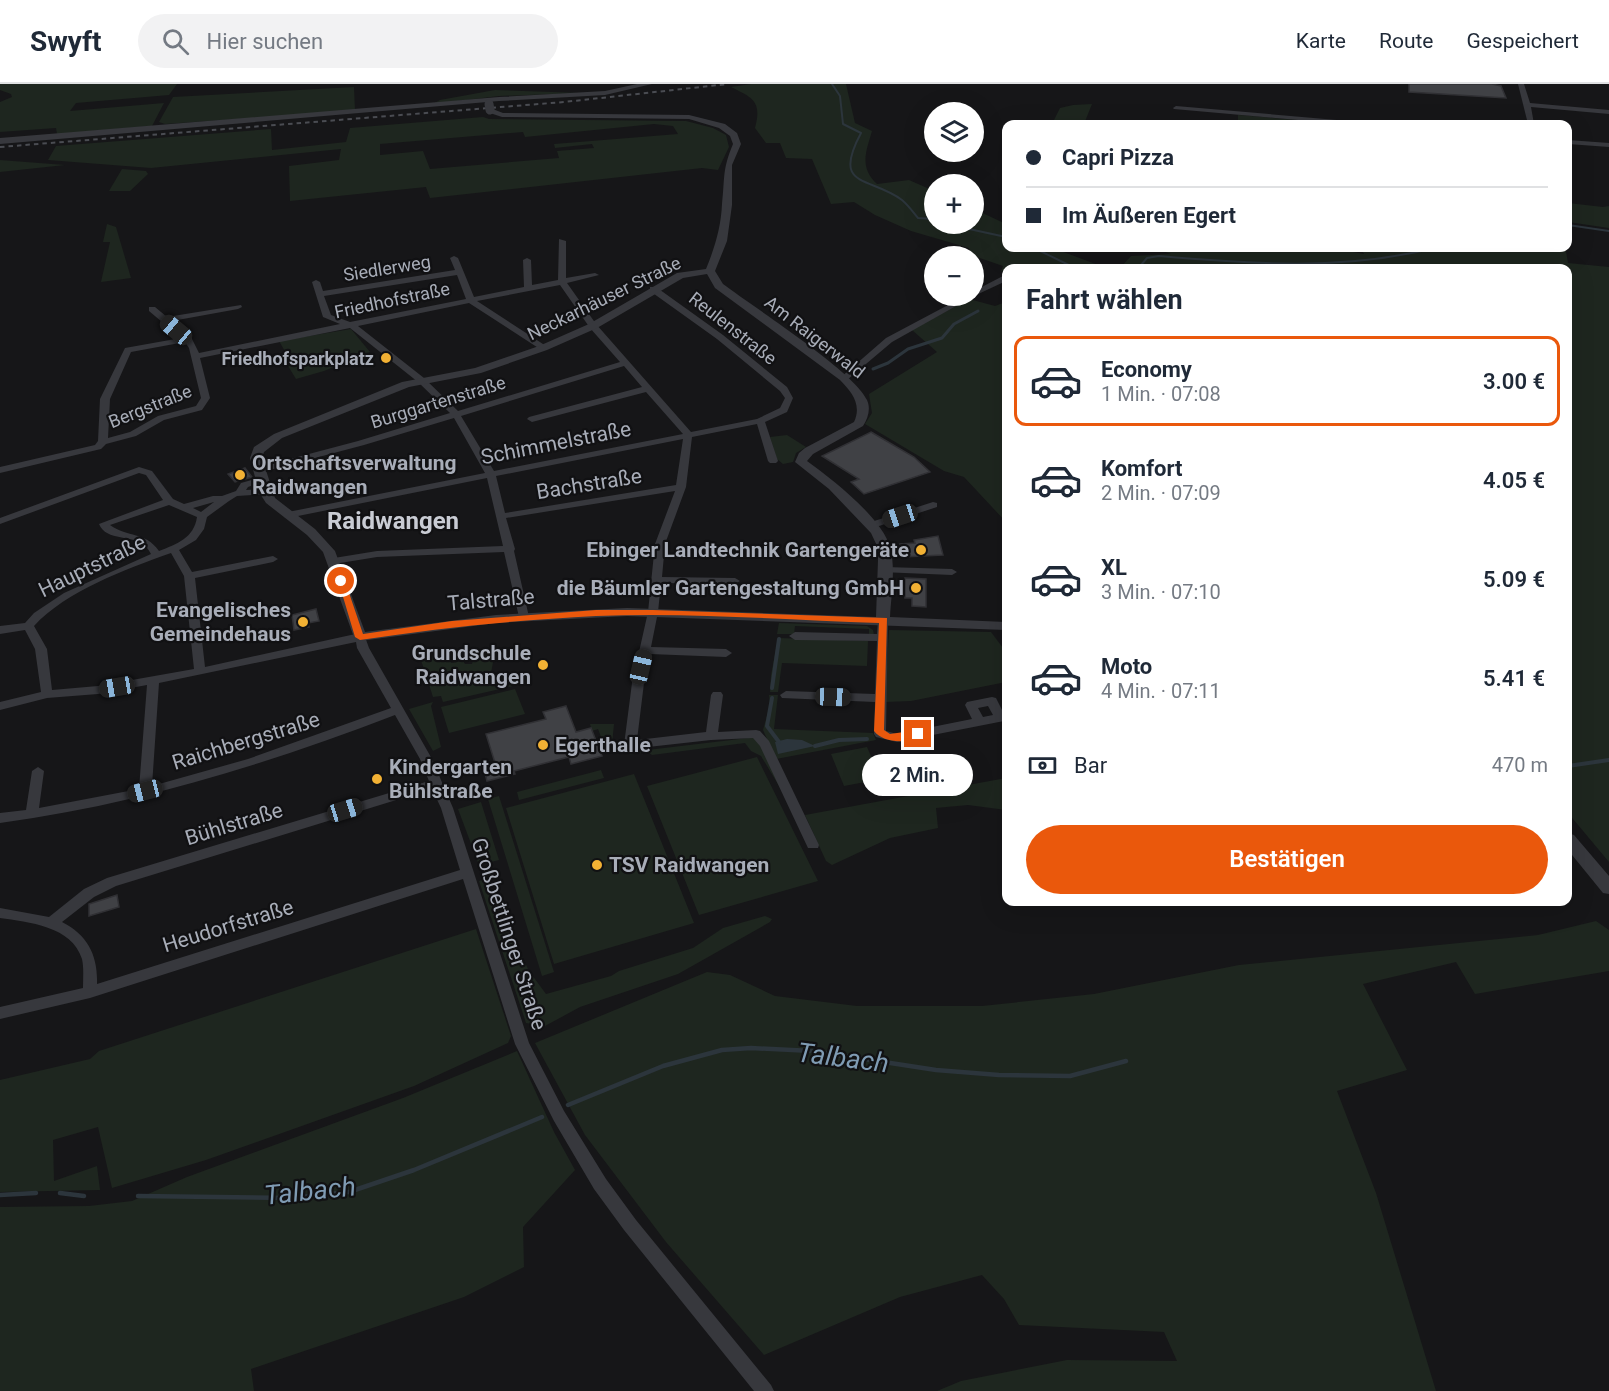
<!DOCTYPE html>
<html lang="de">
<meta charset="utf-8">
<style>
body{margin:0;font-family:Roboto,sans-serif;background:#f2f2f3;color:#1f2937;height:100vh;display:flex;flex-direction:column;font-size:22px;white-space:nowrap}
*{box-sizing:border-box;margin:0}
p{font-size:20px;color:#747a83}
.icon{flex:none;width:33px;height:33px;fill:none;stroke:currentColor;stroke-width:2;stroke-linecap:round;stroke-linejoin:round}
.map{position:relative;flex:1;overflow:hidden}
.panel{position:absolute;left:1002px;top:180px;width:570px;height:642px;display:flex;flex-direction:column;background:#fff;border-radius:12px;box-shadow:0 6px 24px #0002}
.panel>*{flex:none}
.banner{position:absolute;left:1002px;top:36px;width:570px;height:132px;border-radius:12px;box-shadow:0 6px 24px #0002;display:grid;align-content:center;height:132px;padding:0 24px;background:#fff}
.fabs{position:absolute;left:924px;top:18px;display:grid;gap:12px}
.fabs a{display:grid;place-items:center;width:60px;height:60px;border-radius:50%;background:#fff;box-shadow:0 6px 24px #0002;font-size:30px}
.end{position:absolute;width:27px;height:27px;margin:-14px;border:8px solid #ea580c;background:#fff;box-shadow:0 0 0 3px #fff}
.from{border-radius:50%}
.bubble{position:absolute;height:42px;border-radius:21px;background:#fff;box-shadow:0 6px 24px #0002;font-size:20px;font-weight:600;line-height:42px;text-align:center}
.car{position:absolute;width:18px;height:36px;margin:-18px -9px;border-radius:8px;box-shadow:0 0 4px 2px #0007;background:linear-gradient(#222 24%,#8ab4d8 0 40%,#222 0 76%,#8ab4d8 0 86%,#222 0)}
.banner b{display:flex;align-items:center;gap:21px;height:57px;font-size:22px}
.banner b+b{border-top:2px solid #e0e1e3}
.banner i{width:15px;height:15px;background:#1f2937}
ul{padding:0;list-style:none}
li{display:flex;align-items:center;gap:18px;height:90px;margin:0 12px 9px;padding:0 12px;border:3px solid transparent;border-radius:12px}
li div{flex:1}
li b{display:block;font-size:22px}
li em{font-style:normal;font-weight:600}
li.current{border-color:#ea580c}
li>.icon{width:54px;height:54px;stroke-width:1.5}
h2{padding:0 24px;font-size:27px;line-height:72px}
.pay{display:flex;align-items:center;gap:15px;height:66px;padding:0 24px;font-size:22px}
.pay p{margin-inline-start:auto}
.action{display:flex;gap:12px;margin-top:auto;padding:12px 24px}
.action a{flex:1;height:69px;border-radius:36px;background:#ea580c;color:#fff;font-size:24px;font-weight:600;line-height:69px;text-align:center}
header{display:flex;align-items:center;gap:36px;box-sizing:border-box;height:84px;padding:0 30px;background:#fff;border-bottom:2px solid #e0e1e3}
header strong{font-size:28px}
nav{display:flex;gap:33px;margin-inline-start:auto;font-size:21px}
.search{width:420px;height:54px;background:#f2f2f3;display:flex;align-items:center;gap:15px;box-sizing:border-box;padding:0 21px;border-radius:33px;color:#747a83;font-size:22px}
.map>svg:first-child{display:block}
.green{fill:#1e261f;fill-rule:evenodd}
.water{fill:#2c353c}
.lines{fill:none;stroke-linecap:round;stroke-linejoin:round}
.stream-far3{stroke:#2c353c;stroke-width:2}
.stream-far2{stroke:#2c353c;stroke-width:3}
.stream-far1{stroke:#2c353c;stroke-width:4}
.stream{stroke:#2c353c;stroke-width:4.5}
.building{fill:#404145;stroke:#303034;stroke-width:1.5}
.minor{fill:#37383d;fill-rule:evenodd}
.tertiary{fill:#37383d;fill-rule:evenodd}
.rail{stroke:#4a4c52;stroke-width:2;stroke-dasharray:4.5 4;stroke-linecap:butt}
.tertiary-bridge{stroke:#37383d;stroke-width:9}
.route{fill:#ea580c}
.poi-dot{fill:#f2b134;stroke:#111113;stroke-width:2}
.labels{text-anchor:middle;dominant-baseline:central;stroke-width:4.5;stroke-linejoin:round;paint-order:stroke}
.far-street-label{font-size:18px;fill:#a8adb8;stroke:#111113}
.far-poi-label{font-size:18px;font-weight:bold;fill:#a8adb8;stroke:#111113;text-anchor:end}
.street-label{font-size:21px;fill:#a8adb8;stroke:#111113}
.poi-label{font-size:21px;font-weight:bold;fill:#a8adb8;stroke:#111113;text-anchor:start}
.quarter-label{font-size:24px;font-weight:bold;fill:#c9ccd4;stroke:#111113}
.near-water-label{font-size:27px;font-style:italic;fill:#7f9bb3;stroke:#111113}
</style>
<header>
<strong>Swyft</strong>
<div class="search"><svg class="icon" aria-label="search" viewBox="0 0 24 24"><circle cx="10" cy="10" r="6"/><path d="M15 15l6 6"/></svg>Hier suchen</div>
<nav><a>Karte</a><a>Route</a><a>Gespeichert</a></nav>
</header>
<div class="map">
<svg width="1609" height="1307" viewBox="0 0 1609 1307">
<rect width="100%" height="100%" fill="#161618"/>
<path class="green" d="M0,0H177L169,11L76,19L70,27L164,19L152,42L57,50L56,44L0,48V18L12,13L11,10L0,6Z
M751,0H846L855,39L872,47C866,68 859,83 877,100L909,96L934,107V140H974V125L1006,140V164H1053L1098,181L1117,184H1006V189L1001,187L1003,182L971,171L969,164L911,147L875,131L854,118L831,120L812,75L786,74L780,59H766L755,44C762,17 753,14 731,3Z
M354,3L355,27L165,40L159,38L173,13Z
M495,6L582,9L499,12L433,20L440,16Z
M1092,20L1084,40H1052L1060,24L1073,21Z
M1238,31L1347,40H1238Z
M483,33L489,35L686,37L713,44L726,51L729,63L718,86L702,84L430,114L426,103L290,117L289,82L339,76L341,65L151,84L48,76L56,62L271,45L272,66L346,58L350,44ZM654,40L673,42L678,50L554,60L555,64L592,60L594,64L557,67L559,74L430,85L423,67L380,71V60L523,48L525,53Z
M0,76L65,81L0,88Z
M122,85L146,87L148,90L130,107H109Z
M1568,119L1603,123L1609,122V144L1568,138Z
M107,140L116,143L131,194L101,198L110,158H103Z
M1155,164H1333L1364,170L1360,164H1556L1566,167L1568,179L1609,183V778L1568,729V184H1120L1131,172L1171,170Z
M969,215L995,222L1006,218V438L964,393L944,387L865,340L872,329L869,310L937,268L912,246Z
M351,245L370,268L324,287L296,295L285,277L290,276L279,257Z
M787,351L806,363L796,369L793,378L783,380L777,375L770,353Z
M779,539L867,542L873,546L874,551H869V545L795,542L794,550H777Z
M889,546L991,548L1006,568V598L911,617L885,618Z
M778,554L868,557L867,582L782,579L778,608H770L771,591Z
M448,570L451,579L463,577L465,580H472L473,576L494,573L491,589H496V595L511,596L513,602L443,618L441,612L433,613L420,573Z
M515,605L525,630L449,649L441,623Z
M769,611H778L774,645L873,649L876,656L776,675L763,646L770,621Z
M433,618L431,622L441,663L433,667L409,625Z
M590,640H614L612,661L621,663L606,666L598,645L592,647Z
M748,654H755L762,660L787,715L761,672L751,667L745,659L652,671L648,668L628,671L639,667Z
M867,663L881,695L844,702L831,670Z
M757,673L818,797L699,831L647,702Z
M601,686L604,694L519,716L517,708Z
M634,690L694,839L554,880L506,724Z
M1006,694V726L968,721L936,724L938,744L890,754L832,781L826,777L805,731Z
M499,712L554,888L542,892L488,715Z
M481,718L499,776L479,781L458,725Z
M484,795L529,887L546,910L611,892L619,887L693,864L723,844L765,832L772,835L770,838L678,890L580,923L545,942L526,939L479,797Z
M1596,837L1609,846V887L1475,910L1456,878L1363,900L1407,986L1337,1007L1376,1109L1436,1307H937L961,1297L1067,1276L1177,1277L1164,1248L1019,1241L1004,1215L982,1191L900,1213L764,1271L666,1158L585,1051L535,959L707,888L730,891L775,912L857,922H982L1094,910L1239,881L1538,851Z
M476,845L511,952L508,959L414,1002L206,1076L112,1104L98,1043L53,1056L54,1097L97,1082L100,1106L0,1108V996L90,975L99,967Z
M517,967L554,1048L575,1086L523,1143L524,1183L464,1213L251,1285L254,1307H0V1123L89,1122L132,1117L187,1093L403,1014Z"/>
<path class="water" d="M787,655L802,656L815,662L778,670L775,658Z"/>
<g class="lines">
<path class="stream-far3" d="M832,0L840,12L843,40L861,49C831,105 870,92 902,116C908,121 913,128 918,134L934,135
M946,140L1006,153
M1568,141L1609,147
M1034,164L1075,184H1096
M1110,184L1141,181L1147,174L1159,172C1252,180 1343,187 1434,164"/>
<path class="stream-far2" d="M873,285L888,279L908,265L942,254L954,240L978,227"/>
<path class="stream-far1" d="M772,604L779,555
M772,614L767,642L779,658
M815,662L839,656L867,655
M1568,682L1609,676"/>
<path class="stream" d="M568,1021L663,982L722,966L751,964L812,967L936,986L999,991L1070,992L1126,977
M60,1109L84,1112
M0,1111L36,1109
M138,1112L290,1114L349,1108L414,1086L542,1033"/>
</g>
<path class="building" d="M1409,0H1492L1501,2L1506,14L1409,8Z
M871,348L914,373L930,388L864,410L851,398L859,395L822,372Z
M245,384L252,393L235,398L228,390Z
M938,452L943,471L902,473L900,460L915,459L914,456Z
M905,494L926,495V523L912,522V514H905Z
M316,525L319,537L308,539L309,543L294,546L292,531Z
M566,622L576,648L591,644L602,672L571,680L569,673L514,687L515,690L487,697L484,685L496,682L486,650L546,635L543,628Z
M117,811L119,823L89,832V820Z"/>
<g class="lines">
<path class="minor" d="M1518,0H1524L1530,19L1609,26V30L1531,23L1534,40H1528Z
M1176,22L1360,38L1363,40H1343L1174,25L1173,24Z
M1568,56L1609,59V63L1568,60Z
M559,155L566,157V194L595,189L599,191L567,199L596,240L691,348L757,335L780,324L785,314L780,307L717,255L650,207V203H656L723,251L787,303L793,314L787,328L765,338L778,377L776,379H770L768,377L757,340L692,353L686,403L665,460L662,493L735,494L740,497L735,500L661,499L658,528L651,563L726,565L732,569L726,573L650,570L644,599L637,656L706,648L711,611L713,608H721L723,611L718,648L756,646L760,647L769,657L819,761L818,764H808L760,662L753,654L711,656L630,665L624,661L632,599L648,528L655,460L675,407L506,434L515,465L514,467L529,533L524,536L519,533L504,468L377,473L334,480L329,477L334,474L377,467L503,462L487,394L288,434L284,433V429L288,428L485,389L454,334L364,361L262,388H256V384L358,357L450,329L418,298L350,244L200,274L210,314L202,326L164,336L136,352L106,360L101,365L0,389V383L95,361L98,357L100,315L125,264L181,254L149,227V223H155L167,233L241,221L242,223L238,225L172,237L191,253L199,269L340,240L323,233L312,198L316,196L320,198L323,207L455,186L450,174L454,172L458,174L474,213L524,203L523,176L527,174L531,176L532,201L558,196ZM457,191L466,215L350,238L331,231L324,212ZM560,201L590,244L620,278L458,327L424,294L358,242L469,219L543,267L547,264L546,262L477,217ZM185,258L189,264L201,314L196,322L158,332L130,348L108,354L110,315L131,268ZM624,282L642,303L529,333L527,335L532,338L646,308L683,350L494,387L461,332ZM683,355L676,401L505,429L496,392Z
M1003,192H1006V197L974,212L892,258L847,296H841L840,294L886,254L965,212H974V207Z
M139,383L152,387L173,415L184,420L213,412H222L236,407L241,399L262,393L267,396L248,403L246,406L265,405L270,408L268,410L237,412L229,417L207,433L204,445L196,456L179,466L192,488L273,472L278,475L273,478L195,494L205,583L360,549L364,550L369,564L432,675L453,724L529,959L564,1027L606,1095L636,1136L771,1301L774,1307H754L624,1146L594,1105L554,1037L515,960L463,795L90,914L0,935V923L83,904C83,894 84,884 82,875C72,842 28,838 0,834V824L49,833L84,805L107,794L429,697L420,675L395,631C264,681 139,720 0,739V729L26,726L32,687L38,683L44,687L39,724L139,705L147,601L98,610L47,614L0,626V618L41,608L35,565L25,546L0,550V542L25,539L34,529L64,509L151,470C149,467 148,464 145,462C134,450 106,458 99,440L163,416L146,391L139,389L0,440V434ZM214,418L201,428L193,424ZM169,421L197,433C194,454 177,460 159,467C145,447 128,454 110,441ZM171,469L184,492L194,585L98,602L52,606L47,565L34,542C66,507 126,485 171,469ZM356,558L357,564L391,624L248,675L152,702L159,599ZM432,705L441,724L460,786L97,900C98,872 88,851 62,838L94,813L116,802Z
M933,418L937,419V423L876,443H868L867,441L868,439Z
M885,483L952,485L957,488L952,491L881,488L880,486Z
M883,533L888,536L886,647L897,650L972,635L965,621L967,618L992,613L996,614L1006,634L1004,637L897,658L876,653L874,650L875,618L782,614L780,611L786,607L875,610L877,557L795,556L789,552L795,548L877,550L878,536ZM988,622L993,631L983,633L978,624Z"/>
<path class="tertiary" d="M637,0H652L605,11L499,17L0,60V54L499,13L605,7Z
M490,24L503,29L689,31L725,40L737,49L741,60L732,81V121L727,157L715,187L723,200C752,222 855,288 867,316C871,325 868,334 863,342L813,370L807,377C832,395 882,434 890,463C896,484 891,512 890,533L1006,538V546L627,532L496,539L360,557L355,556L323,468L307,451L266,419L259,408L250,374L254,363L274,350L402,298L475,284L539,262L589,240L677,189L706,185C715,163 721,143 722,120C725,94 722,86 733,60L730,52L719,44L689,35L502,33L487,28V24ZM707,190L715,204L840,296C852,308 862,321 854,338L805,364L799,369L795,378L829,405L871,449L878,464V476L876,533L627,524L496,531L365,548L335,467L315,445L275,414L262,374L264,368L282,354L409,303L481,289L547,266L597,244L683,194Z
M1568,749L1574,751L1609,792V810L1603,809L1568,766Z"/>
<path class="rail" d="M0,63L564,18L728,0"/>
<path class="tertiary-bridge" d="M489,20L490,26"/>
</g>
<path class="route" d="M338,496L345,497L363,550L452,537L596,526H653L887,534L884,646L890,650L918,646L922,650C911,660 884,660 874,647L879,539C785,536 690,528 596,532C517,536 438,544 360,556L355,553Z"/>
<g class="poi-dot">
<circle cx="386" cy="274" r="6"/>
<circle cx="240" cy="391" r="6"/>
<circle cx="921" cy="466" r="6"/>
<circle cx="916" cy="504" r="6"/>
<circle cx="303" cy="538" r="6"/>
<circle cx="543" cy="581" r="6"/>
<circle cx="543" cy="661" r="6"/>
<circle cx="377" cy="695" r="6"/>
<circle cx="597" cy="781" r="6"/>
</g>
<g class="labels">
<g class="far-street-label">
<text transform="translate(387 184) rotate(-9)">Siedlerweg</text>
<text transform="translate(604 214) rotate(-26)">Neckarhäuser Straße</text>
<text transform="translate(392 216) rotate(-12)">Friedhofstraße</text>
<text transform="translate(733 244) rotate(38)">Reulenstraße</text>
<text transform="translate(815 253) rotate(38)">Am Raigerwald</text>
<text transform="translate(438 318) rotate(-17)">Burggartenstraße</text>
<text transform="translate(150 322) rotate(-22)">Bergstraße</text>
</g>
<g class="far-poi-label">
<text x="374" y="274">Friedhofsparkplatz</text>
</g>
<g class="street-label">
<text transform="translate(556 359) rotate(-11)">Schimmelstraße</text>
<text transform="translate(589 400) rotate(-9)">Bachstraße</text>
<text transform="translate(92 482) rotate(-26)">Hauptstraße</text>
<text transform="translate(491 516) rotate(-5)">Talstraße</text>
<text transform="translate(246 657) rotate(-17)">Raichbergstraße</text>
<text transform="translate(234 740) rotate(-17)">Bühlstraße</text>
<text transform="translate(228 842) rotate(-17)">Heudorfstraße</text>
<text transform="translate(509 850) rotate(72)">Großbettlinger Straße</text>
</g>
<g class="poi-label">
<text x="252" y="379">Ortschaftsverwaltung<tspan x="252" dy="24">Raidwangen</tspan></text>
<text x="909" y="466" text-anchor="end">Ebinger Landtechnik Gartengeräte</text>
<text x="904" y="504" text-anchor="end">die Bäumler Gartengestaltung GmbH</text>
<text x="291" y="526" text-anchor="end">Evangelisches<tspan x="291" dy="24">Gemeindehaus</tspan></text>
<text x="531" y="569" text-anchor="end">Grundschule<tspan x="531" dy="24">Raidwangen</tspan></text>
<text x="555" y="661">Egerthalle</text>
<text x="389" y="683">Kindergarten<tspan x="389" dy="24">Bühlstraße</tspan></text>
<text x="609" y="781">TSV Raidwangen</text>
</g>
<g class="quarter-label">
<text x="393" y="437">Raidwangen</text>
</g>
<g class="near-water-label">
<text transform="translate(843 974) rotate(7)">Talbach</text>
<text transform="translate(310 1107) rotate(-6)">Talbach</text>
</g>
</g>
</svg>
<div class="fabs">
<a><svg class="icon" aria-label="layers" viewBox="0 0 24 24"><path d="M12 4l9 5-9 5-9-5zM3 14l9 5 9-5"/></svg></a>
<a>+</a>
<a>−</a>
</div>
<i class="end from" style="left:341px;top:497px"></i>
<i class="end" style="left:918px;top:650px"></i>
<div class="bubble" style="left:862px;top:670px;width:111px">2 Min.</div>
<i class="car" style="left:176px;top:246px;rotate:310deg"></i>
<i class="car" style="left:900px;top:432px;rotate:252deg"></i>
<i class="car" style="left:641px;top:583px;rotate:13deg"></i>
<i class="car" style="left:117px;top:603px;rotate:260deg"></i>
<i class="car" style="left:833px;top:613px;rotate:92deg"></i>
<i class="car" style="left:145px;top:707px;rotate:256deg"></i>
<i class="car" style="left:345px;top:726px;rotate:73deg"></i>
<div class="banner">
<b><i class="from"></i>Capri Pizza</b>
<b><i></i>Im Äußeren Egert</b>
</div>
<section class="panel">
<h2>Fahrt wählen</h2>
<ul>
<li class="current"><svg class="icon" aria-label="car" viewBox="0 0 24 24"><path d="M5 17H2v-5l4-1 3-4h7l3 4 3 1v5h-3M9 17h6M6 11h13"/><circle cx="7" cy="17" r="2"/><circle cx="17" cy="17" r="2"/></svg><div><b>Economy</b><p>1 Min. · 07:08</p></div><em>3.00 €</em></li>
<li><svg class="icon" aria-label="car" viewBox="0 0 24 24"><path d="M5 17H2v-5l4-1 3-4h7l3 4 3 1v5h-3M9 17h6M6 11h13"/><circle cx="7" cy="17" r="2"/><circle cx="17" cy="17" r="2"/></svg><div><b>Komfort</b><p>2 Min. · 07:09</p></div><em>4.05 €</em></li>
<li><svg class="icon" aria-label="car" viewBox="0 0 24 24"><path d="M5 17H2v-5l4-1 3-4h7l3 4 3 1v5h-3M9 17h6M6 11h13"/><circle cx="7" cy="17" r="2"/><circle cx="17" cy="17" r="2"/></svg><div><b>XL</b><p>3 Min. · 07:10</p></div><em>5.09 €</em></li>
<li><svg class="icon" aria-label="car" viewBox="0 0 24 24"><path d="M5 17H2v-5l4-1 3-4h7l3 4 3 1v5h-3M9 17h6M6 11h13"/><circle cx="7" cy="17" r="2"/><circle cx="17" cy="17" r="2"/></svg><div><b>Moto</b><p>4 Min. · 07:11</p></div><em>5.41 €</em></li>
</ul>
<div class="pay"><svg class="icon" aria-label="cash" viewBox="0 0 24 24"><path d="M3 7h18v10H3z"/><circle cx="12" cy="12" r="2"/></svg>Bar<p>470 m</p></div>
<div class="action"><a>Bestätigen</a></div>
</section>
</div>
